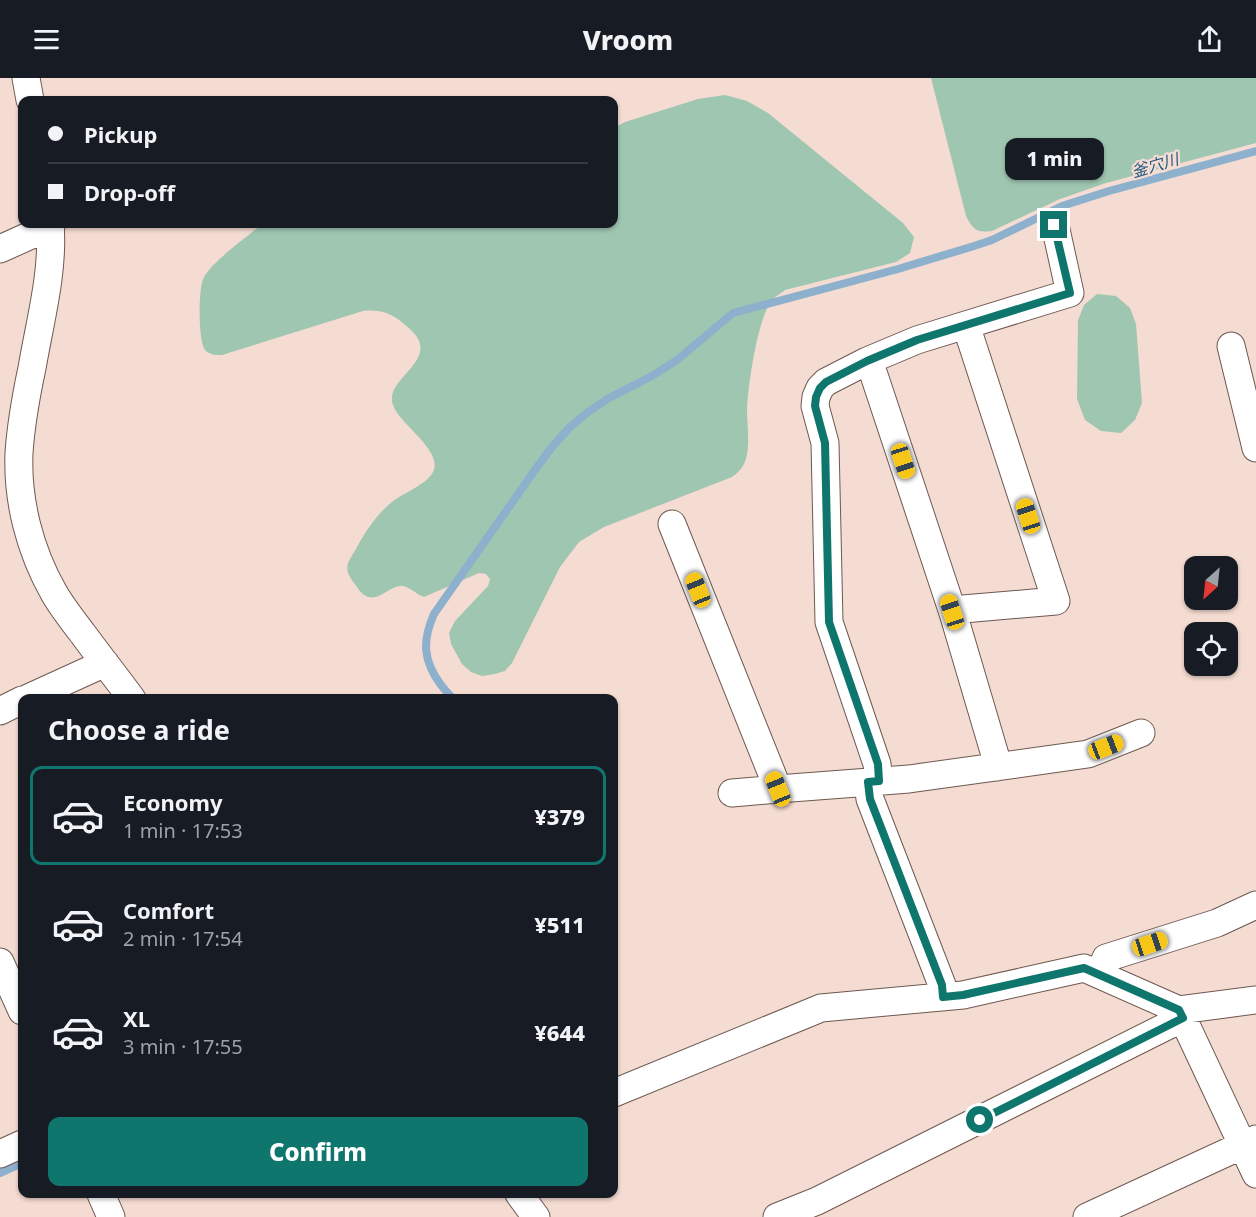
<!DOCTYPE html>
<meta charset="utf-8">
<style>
body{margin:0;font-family:"Noto Sans","Noto Sans JP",sans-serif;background:#242831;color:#f1f3f6;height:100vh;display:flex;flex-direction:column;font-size:22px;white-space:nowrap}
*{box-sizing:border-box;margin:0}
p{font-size:20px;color:#9ea1a6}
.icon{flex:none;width:33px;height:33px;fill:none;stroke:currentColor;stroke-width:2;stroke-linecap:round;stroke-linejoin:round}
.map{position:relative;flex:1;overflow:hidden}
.panel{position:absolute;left:18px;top:616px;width:600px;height:504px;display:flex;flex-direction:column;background:#171b24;border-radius:12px;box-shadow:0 2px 4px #0004}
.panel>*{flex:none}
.guide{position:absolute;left:18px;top:18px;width:600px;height:132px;border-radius:12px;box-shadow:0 2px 4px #0004;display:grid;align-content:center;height:132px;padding:0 30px;background:#171b24}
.needle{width:39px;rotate:207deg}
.tools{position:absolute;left:1184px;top:478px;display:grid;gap:12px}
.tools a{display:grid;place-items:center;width:54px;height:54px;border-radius:12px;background:#171b24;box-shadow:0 2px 4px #0004;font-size:30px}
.end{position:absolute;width:27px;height:27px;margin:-14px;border:8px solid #0f766e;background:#fff;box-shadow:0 0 0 3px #fff}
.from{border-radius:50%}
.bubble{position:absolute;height:42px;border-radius:12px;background:#171b24;box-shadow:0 2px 4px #0004;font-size:20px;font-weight:800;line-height:42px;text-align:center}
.car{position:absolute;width:18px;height:36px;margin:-18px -9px;border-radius:8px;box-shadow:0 0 4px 2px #0007;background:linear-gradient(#f5c518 24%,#345 0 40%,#f5c518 0 76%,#345 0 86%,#f5c518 0)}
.guide b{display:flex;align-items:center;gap:21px;height:57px;font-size:22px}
.guide b+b{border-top:2px solid #363941}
.guide i{width:15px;height:15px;background:#f1f3f6}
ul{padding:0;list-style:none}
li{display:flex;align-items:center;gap:18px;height:99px;margin:0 12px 9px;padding:0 18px;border:3px solid transparent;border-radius:12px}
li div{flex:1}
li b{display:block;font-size:22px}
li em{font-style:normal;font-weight:800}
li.selected{border-color:#0f766e}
li>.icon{width:54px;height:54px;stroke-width:1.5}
h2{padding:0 30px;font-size:27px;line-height:72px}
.action{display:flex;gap:12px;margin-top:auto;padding:12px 30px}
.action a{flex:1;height:69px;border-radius:12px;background:#0f766e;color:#fff;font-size:24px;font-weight:800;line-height:69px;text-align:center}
header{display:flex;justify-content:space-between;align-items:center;height:78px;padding:0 30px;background:#171b24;font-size:27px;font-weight:800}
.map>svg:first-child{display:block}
.green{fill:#9fc6b1}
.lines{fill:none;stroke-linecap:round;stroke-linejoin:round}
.stream{stroke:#8db0cd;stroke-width:8}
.minor-casing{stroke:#6d5850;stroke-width:29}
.minor{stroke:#fff;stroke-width:27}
.route{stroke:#0f766e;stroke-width:8}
.labels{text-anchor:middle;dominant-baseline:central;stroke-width:4.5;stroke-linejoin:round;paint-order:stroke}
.water-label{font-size:16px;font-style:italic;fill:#21577f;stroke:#f5dcd2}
</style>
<header><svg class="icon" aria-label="menu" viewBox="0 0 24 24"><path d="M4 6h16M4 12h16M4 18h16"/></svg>Vroom<svg class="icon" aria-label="share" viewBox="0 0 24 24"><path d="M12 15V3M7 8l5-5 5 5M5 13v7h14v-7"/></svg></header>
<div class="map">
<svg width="1256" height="1139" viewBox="0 0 1256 1139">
<rect width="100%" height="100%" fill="#f5dcd2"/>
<path class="green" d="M931,0H1256V65L1106,105L1060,121L992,153C977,155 973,152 966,138Z
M725,17L747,23L768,35L903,145L914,159L910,175L896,184L785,212C782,215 777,217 774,220C758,235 748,308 747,331C747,346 751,372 744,386C741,392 737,395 732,399L604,449L579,464L560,489L512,585L505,593L495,596L482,598L471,594L462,586L451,566L449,555L455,543L488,508L490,501L486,496L479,495L424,519C416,516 408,507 400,508C388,509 379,524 366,518C361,516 358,510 354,505C342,489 348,485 357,469C367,451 377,436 393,423C404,415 427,406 433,394C444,373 399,346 393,327C384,304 429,287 419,263C416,256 410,251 404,246C392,235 379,231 363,233L222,277C216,277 210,277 205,272C198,263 198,209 204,199C215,181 246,160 262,146H614V50L625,44L698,21Z
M1097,216L1116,218L1130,230L1136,246L1142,325L1135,342L1121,355L1101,353L1085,342L1077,321L1078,242L1084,227Z"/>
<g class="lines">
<path class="stream" d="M454,621C449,617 445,612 441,607C423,583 422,563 434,536L537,389L552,369L569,350L588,334L609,320L652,298L677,282L733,235L898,191L974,168L992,162L1062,128L1109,113L1256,73
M0,1095L22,1085"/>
<g class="minor-casing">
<path id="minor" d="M26,0L30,22
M50,146C54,193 40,243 32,290C26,318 21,346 19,375C17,423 30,473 54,515C62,529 73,543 83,556C99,578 116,599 132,621
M0,171L51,148
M1231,268L1256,370
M867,283L874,297L953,535L995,677L997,689
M672,446L778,711L909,701L1088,676L1141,655
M953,535L963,531L1056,523L966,247
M26,621L105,585
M0,633L22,622
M879,703L877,686L829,544L825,365L815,328L816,319L820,310L826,304L867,283L917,262L1070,215L1055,147
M868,704L870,721L942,907L943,919
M732,715L778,711
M0,884L22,933
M1099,896L1106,880L1217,845L1256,827
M1179,932L1256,922
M614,1015L821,930L963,917L1084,890L1179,932L1256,1096
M0,1076L22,1066
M101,1116L111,1139
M519,1116L536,1139
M777,1139L817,1123L1183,940
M1087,1139L1256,1061"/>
</g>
<use href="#minor" class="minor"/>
</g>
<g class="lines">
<path class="route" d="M980,1042L1183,940L1179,932L1084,890L963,917L943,919L942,907L870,721L868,704L879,703L878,686L829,544L825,365L815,328L816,319L820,310L826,304L867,283L917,262L1070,215L1054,147"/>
</g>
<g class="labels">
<g class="water-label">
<text transform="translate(1155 87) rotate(-16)">釜穴川</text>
</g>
</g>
</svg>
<div class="tools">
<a><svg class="needle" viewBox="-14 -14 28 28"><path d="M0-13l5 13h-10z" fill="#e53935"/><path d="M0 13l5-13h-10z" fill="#9ea1a6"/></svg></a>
<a><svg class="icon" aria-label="locate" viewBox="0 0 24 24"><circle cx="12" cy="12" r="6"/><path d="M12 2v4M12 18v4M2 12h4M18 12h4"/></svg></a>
</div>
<i class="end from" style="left:980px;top:1042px"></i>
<i class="end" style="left:1054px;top:147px"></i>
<div class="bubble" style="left:1005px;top:60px;width:99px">1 min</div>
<i class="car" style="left:903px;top:383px;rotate:162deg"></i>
<i class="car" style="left:1028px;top:438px;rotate:342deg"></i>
<i class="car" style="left:698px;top:512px;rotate:338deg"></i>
<i class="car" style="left:952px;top:534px;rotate:342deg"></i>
<i class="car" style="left:1106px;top:669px;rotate:69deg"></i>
<i class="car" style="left:778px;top:711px;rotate:338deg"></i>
<i class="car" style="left:1150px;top:866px;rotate:72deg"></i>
<div class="guide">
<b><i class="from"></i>Pickup</b>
<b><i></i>Drop-off</b>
</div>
<section class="panel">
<h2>Choose a ride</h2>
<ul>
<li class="selected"><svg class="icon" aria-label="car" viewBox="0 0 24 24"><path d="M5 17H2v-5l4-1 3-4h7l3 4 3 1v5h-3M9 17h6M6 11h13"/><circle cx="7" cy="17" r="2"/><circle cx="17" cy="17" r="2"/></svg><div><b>Economy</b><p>1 min · 17:53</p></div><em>¥379</em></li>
<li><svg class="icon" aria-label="car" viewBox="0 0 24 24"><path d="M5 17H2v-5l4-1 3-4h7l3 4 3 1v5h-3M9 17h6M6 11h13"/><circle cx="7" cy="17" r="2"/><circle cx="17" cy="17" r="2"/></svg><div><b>Comfort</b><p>2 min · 17:54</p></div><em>¥511</em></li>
<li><svg class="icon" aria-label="car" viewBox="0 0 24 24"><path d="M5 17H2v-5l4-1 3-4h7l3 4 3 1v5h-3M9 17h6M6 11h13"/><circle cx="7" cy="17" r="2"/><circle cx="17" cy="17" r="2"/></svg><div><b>XL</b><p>3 min · 17:55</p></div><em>¥644</em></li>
</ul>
<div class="action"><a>Confirm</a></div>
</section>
</div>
